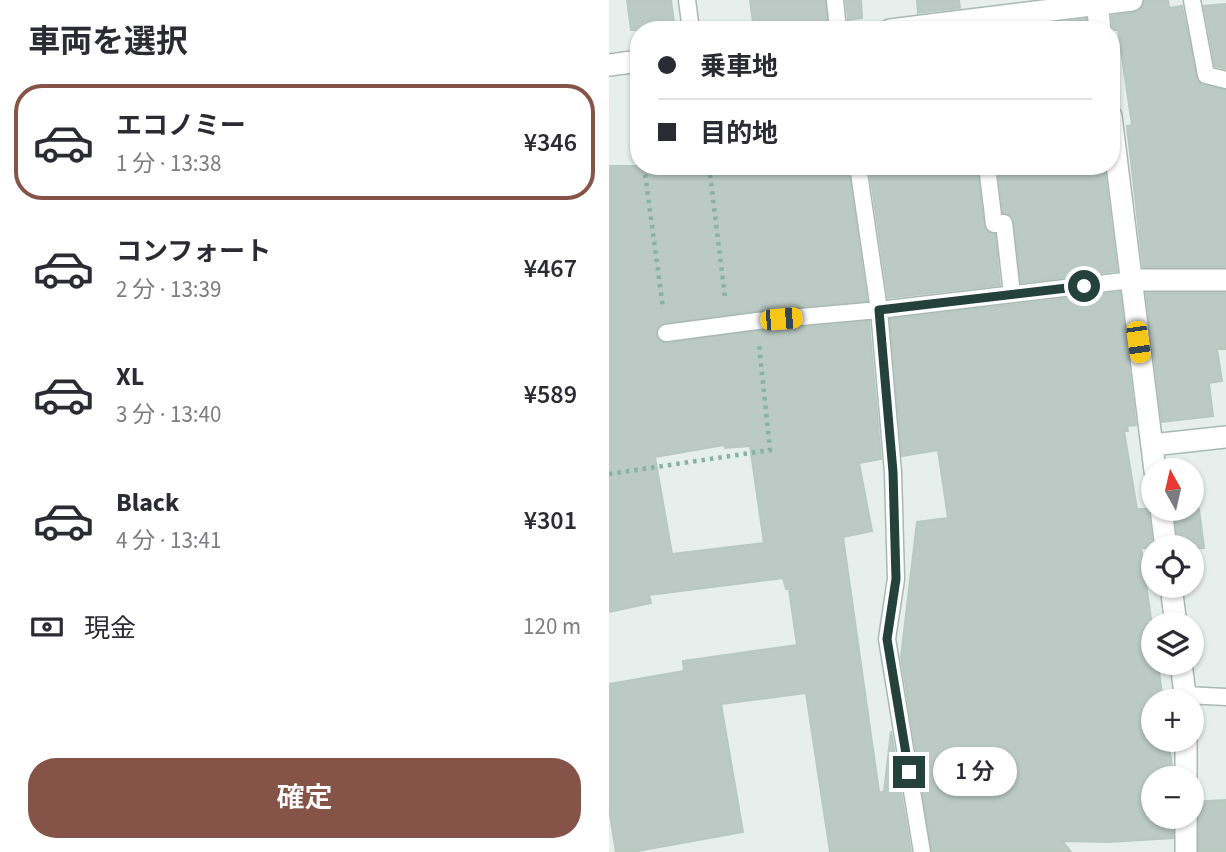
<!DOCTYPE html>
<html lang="ja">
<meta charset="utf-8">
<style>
body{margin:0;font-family:"Source Sans 3","Noto Sans JP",sans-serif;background:#f2f2f3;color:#2b2b33;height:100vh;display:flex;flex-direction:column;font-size:26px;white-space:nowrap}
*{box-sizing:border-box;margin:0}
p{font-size:23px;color:#7c7c81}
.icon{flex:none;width:38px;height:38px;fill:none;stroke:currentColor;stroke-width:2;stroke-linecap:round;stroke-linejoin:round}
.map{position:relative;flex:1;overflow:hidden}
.panel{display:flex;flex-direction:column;background:#fff;width:609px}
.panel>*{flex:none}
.guide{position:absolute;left:21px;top:21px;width:490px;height:154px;border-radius:28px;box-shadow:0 2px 5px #0004;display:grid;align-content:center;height:154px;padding:0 28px;background:#fff}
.needle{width:46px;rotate:352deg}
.tools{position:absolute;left:532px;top:458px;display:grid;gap:14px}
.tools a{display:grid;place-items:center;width:63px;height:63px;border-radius:50%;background:#fff;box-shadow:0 2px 5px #0004;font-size:35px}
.end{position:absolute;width:32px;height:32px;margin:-16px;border:9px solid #24423a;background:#fff;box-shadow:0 0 0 4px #fff}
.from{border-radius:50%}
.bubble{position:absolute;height:49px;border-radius:24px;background:#fff;box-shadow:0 2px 5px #0004;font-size:23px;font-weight:600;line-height:49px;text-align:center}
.car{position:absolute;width:21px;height:42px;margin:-21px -10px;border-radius:9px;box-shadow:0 0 5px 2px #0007;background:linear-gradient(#f5c518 24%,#345 0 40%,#f5c518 0 76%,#345 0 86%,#f5c518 0)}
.guide b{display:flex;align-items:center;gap:24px;height:66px;font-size:26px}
.guide b+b{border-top:2px solid #e1e1e2}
.guide i{width:18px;height:18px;background:#2b2b33}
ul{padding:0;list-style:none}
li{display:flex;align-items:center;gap:21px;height:116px;margin:0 14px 10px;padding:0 14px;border:4px solid transparent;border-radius:28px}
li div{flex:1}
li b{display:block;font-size:26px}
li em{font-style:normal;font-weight:600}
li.on{border-color:#855347}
li>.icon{width:63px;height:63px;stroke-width:1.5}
h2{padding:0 28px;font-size:32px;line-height:84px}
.pay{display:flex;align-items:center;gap:18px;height:77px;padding:0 28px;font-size:26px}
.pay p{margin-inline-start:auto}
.button{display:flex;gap:14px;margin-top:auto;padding:14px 28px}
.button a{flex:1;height:80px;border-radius:28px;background:#855347;color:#fff;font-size:28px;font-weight:600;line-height:80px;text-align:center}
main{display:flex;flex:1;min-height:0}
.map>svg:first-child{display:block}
.building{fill:#bbcac4;stroke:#b8c9c2;stroke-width:2;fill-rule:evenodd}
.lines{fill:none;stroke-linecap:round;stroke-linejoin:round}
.service-casing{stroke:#a8b8b2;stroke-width:19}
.minor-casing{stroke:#a8b8b2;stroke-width:24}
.path{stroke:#86b3a5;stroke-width:4.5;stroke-dasharray:3.5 5;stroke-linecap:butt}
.service{stroke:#fff;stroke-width:16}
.minor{stroke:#fff;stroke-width:21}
.route{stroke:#24423a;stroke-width:9}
</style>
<main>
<section class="panel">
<h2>車両を選択</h2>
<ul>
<li class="on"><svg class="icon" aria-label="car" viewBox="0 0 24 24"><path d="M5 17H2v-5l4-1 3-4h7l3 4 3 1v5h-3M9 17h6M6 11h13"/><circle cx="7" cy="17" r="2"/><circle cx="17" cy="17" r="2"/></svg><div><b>エコノミー</b><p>1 分 · 13:38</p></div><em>¥346</em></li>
<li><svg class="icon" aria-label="car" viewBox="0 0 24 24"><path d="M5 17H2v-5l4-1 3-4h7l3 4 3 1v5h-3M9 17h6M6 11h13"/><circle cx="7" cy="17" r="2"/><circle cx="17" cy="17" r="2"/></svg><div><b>コンフォート</b><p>2 分 · 13:39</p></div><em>¥467</em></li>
<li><svg class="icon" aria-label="car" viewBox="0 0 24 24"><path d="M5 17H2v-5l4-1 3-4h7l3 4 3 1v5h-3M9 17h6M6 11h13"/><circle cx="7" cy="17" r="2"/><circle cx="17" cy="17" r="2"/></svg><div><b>XL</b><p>3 分 · 13:40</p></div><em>¥589</em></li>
<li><svg class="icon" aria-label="car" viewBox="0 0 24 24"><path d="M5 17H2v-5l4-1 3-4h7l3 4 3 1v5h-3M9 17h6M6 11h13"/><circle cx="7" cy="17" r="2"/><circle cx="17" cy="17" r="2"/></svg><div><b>Black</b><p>4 分 · 13:41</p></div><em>¥301</em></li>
</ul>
<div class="pay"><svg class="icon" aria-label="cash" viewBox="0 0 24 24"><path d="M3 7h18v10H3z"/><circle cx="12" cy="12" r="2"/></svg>現金<p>120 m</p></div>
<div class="button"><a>確定</a></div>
</section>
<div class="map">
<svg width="617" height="852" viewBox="0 0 617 852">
<rect width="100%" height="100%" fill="#e6efeb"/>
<path class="building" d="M18,0H62L66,30H22Z
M141,0H216L218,23L172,30H145Z
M237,0H252L253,18L239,20Z
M308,0H350L351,8L309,13Z
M536,0H559L560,8L573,6L589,82L594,85L617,90V267H534L518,126L523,125L509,30H504L503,16L530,11Z
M617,4V69L606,66L595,6Z
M477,19L478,30H429L428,25Z
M0,166H239L258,301L147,311L56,323L50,325L47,334L49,340L58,343L149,331L260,321L272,459L250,463L263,531L234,537L270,792H275L282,731L302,852H221L197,693L112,704L134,832L23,852H7L0,809V684L75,671L74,661L188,645L180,589H177L174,578L40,595L42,603L0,612ZM115,445L116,448L141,446L155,543L63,554L46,457Z
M260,166H368L375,225L377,231L386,234L391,285L279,298Z
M389,166H495L508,271L412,283L405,222L403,216L394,213Z
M511,292L527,425L518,426L519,431H515L528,509H539L544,548H532L544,633V663H549L554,702H544V740H559L564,772V779H544V817H564V838L500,842L453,841L462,852H323L292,657L308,522L339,518L329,450L293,456L281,319Z
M537,293H617V349H608L613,381L600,383L604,416L553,422Z
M565,509H590L595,548H570Z
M617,800V852H590V816L583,802Z"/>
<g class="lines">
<g class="service-casing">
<path id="service" d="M78,0L82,30
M226,0L229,30
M583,0L597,75L617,80
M249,166L270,310L284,472L287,579L278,639L313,852
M378,166L385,224L395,223L403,294
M57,333L148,321L270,310L523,280
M576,695L617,697"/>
</g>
<g class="minor-casing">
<path id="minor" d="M488,0L491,30
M281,30L523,0
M0,65L30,61
M502,116L546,471
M523,280H617
M543,445L617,437
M552,509L557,548
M562,586L567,625
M572,663L577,702
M577,740V779
M577,817V852"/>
</g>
<path class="path" d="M25,92L30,129
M35,166L54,308
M100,166L116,297
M0,474L161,450L150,345"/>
<use href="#service" class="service"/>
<use href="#minor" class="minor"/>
</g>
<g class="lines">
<path class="route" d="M300,772L278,639L287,579L284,472L270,310L475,286"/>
</g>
</svg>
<div class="tools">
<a><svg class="needle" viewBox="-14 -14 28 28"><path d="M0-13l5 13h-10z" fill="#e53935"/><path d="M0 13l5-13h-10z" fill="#7c7c81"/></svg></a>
<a><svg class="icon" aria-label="locate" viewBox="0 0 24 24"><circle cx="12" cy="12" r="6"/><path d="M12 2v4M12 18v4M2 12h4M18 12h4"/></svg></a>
<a><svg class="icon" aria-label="layers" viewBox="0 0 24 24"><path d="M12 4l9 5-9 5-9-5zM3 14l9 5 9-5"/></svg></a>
<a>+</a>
<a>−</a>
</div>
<i class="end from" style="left:475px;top:286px"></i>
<i class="end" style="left:300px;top:772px"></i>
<div class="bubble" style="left:324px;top:747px;width:84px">1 分</div>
<i class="car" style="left:172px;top:319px;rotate:85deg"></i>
<i class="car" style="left:529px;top:342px;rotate:172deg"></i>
<div class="guide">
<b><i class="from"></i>乗車地</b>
<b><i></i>目的地</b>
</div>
</div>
</main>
